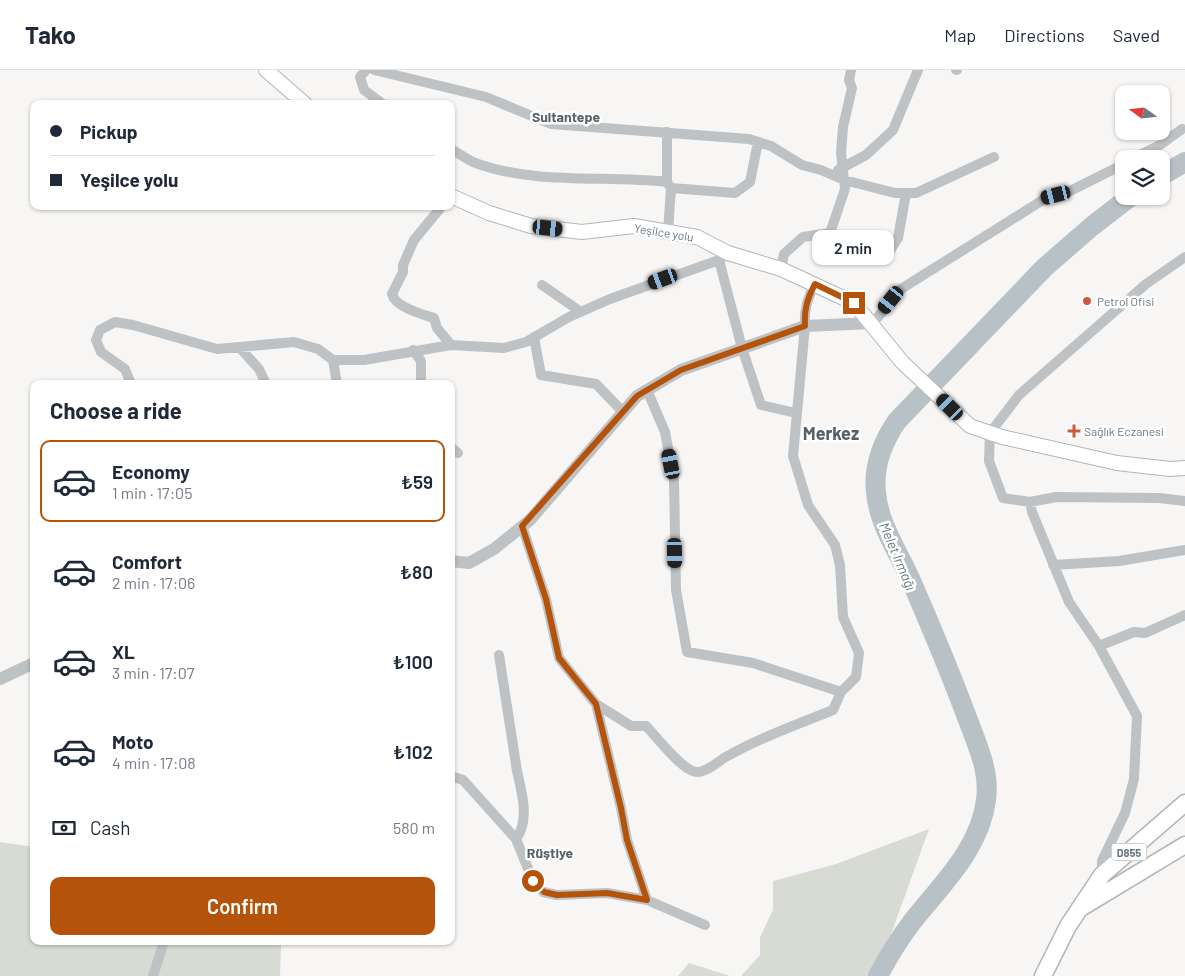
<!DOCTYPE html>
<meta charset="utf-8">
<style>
body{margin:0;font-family:Barlow,sans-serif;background:#f6f6f7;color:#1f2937;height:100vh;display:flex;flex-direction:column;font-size:19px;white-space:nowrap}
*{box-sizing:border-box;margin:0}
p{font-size:16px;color:#747a83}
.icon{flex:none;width:28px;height:28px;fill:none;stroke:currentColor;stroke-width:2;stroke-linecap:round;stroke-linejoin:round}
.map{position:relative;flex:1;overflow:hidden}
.side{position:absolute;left:30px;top:310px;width:425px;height:565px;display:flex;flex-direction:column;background:#fff;border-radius:10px;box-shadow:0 1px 4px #0004}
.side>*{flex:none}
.banner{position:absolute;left:30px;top:30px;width:425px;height:110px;border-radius:10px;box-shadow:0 1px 4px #0004;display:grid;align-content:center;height:110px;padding:0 20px;background:#fff}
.needle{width:32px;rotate:285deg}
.tools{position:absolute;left:1115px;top:15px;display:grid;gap:10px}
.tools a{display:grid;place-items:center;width:55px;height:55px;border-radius:10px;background:#fff;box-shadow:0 1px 4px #0004;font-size:25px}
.end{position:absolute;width:22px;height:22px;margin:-11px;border:6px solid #b45309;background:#fff;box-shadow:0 0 0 2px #fff}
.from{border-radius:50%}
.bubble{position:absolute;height:35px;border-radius:10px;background:#fff;box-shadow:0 1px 4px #0004;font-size:16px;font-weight:600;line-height:35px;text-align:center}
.car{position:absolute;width:15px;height:30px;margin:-15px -8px;border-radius:6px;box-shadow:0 0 4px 1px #0007;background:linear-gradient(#222 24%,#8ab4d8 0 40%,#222 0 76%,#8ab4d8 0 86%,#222 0)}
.banner b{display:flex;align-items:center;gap:18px;height:48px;font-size:19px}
.banner b+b{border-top:1px solid #e0e1e3}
.banner i{width:12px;height:12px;background:#1f2937}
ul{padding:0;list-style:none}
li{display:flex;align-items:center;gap:15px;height:82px;margin:0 10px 8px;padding:0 10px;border:2px solid transparent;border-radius:10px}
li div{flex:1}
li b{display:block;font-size:19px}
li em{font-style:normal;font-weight:600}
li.active{border-color:#b45309}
li>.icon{width:45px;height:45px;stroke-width:1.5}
h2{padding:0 20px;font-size:22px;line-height:60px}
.pay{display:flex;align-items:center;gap:12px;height:55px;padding:0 20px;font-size:19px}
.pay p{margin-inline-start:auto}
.primary-button{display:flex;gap:10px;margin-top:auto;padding:10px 20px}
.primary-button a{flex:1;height:58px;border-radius:10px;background:#b45309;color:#fff;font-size:20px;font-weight:600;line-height:58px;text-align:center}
header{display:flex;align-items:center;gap:30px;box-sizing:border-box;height:70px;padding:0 25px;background:#fff;border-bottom:1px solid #e0e1e3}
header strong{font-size:24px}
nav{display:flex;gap:28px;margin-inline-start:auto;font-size:18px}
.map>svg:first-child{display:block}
.green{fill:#d7dbd4}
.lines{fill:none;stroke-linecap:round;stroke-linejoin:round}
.river{stroke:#b8c2c6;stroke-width:20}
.secondary-casing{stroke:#b1b6b9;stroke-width:16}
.primary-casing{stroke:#b2b6b9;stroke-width:19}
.trunk-casing{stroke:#b2b5b8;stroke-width:19}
.minor{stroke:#bec2c5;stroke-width:10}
.tertiary{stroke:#bec2c5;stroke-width:12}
.secondary{stroke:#fff;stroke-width:14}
.primary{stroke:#fff;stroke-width:16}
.trunk{stroke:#fff;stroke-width:16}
.route{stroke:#b45309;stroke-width:6}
.poi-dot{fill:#cd593e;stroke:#fff;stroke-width:2}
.labels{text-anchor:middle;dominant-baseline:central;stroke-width:5;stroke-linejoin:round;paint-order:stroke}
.shield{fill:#fff;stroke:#96a0a7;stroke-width:1}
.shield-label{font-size:11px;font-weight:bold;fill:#697881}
.street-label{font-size:12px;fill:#697881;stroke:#fff}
.poi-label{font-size:12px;fill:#697881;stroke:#fff;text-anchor:start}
.neighbourhood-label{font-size:14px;font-weight:bold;fill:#566067;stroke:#fff}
.water-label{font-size:14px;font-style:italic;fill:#65777d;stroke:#fff}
.district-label{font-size:18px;font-weight:bold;fill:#566067;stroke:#fff}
</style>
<header>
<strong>Tako</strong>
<nav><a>Map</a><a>Directions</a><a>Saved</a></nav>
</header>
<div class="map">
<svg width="1185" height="906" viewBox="0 0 1185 906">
<rect width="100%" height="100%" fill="#f7f6f4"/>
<path class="green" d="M929,759L876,906H741L760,885V867L773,840V811L836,794Z
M0,772L34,777V871H285L281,875L280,906H0Z
M689,893L730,906H678Z"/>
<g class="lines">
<path class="river" d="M1161,106L1185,92
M878,906C888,887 899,869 912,852C941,815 980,779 986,730C990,702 978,677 968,650C950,602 930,554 909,506C897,480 878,452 876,422C873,396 882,373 897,351L1044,198L1091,157L1131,126"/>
<g class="secondary-casing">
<path id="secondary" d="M266,0L305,34
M451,126L489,143L531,156L582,162L634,156L697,167L728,183L781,199L854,233L902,292L970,356L1002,367L1117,393L1170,399L1185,398"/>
</g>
<g class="primary-casing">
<path id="primary" d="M1043,906L1068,856L1080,838"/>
</g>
<g class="trunk-casing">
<path id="trunk" d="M1084,836L1185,775
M1080,838L1102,805L1185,733"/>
</g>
<path class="minor" d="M366,0L360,7L364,20L383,34
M374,0L486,27L551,54L749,69L771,76L802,95L821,100L844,110L895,123H916L994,87
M956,0H957
M667,62V112L671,118L668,162
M451,79C460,84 469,91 478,94C539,115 604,105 667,112
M1132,89L1160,75L1182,59
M838,100L866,85L893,60L918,0
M671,118L735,123L750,112L758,72
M442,136L414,170L403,195V202L392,224C395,237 421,244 434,248L437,258L451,275
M830,163L845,119L841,83L843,57L852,18L849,10L851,0
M1185,187L1146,214L1019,325L990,363L989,391L1003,428L1030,432L1056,427L1159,428L1185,431
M719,190L742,278L761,335L796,343
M781,199L784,184L803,167L830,163L878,180L891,179L898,168L906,123
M542,215L581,242
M873,253L901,219L1046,128L1066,123L1124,94
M534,267L541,305L596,314L623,342
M239,277L259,299L266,314
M413,280L421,291V314
M333,290L337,314
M131,314L125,299L101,282L96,270L100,260L115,252L133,255L217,279L294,272L318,279L333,290H364L451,275L504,278L526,272L569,247L610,229L719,190L728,183
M647,320L665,362L674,410L676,520L687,582L753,593L841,622
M451,377L458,383
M1030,432L1032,442L1069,532L1099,576L1137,646L1134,709L1125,743L1102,791V805
M522,456L546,529L559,588L596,634L631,656H646C656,666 683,702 697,702C706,702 717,693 724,688C759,668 796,655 833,640L841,622L856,607L859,583L843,547L840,495L835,475L808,435L793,386L805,256C804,240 807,229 815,214
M1053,495L1119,491L1185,480
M1099,576L1134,562L1145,563L1185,545
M499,585L517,701C522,723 530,750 516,769
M596,634L621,738L627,770L647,830
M451,706L463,710L516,769L533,811L543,822L557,825L607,823L647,830L705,855
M153,906L164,871"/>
<path class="tertiary" d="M451,491L469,493L494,479L530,450L637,326L681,300L805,256L873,253
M0,609L34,593"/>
<use href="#secondary" class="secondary"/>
<use href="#primary" class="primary"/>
<use href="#trunk" class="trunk"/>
</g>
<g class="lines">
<path class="route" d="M533,811L544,822L557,825L607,823L647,830L627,770L621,738L596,634L559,588L546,529L522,456L637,326L681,300L805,256C804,240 807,229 815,214L854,233"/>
</g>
<g class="poi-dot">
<circle cx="1087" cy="231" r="5"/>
<path d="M1071.5 353.5h5v5h5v5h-5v5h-5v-5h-5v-5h5z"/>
</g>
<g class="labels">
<rect class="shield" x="1111.5" y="773.5" width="35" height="17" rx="4"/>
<g class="shield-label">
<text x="1129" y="782">D855</text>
</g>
<g class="street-label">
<text transform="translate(664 162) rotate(9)">Yeşilce yolu</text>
</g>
<g class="poi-label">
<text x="1097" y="231">Petrol Ofisi</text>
<text x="1084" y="361">Sağlık Eczanesi</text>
</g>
<g class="neighbourhood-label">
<text x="566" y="46">Sultantepe</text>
<text x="550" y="782">Rüştiye</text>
</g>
<g class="water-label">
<text transform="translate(898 486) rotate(67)">Melet Irmağı</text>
</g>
<g class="district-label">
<text x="831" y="363">Merkez</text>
</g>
</g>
</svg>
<div class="tools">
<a><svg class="needle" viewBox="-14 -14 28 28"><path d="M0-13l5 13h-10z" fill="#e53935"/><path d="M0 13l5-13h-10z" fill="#747a83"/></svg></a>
<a><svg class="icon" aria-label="layers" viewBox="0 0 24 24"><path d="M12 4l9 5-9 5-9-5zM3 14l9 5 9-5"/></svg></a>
</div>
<i class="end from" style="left:533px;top:811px"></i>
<i class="end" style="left:854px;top:233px"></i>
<div class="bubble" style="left:812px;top:160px;width:82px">2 min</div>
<i class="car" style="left:1056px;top:125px;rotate:256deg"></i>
<i class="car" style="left:548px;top:158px;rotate:96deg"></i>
<i class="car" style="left:663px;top:209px;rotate:250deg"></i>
<i class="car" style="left:891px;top:230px;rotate:219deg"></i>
<i class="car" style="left:950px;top:337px;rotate:315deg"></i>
<i class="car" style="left:671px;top:394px;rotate:349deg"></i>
<i class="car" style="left:675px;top:483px;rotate:179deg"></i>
<div class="banner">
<b><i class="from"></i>Pickup</b>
<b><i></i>Yeşilce yolu</b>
</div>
<section class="side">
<h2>Choose a ride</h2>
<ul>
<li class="active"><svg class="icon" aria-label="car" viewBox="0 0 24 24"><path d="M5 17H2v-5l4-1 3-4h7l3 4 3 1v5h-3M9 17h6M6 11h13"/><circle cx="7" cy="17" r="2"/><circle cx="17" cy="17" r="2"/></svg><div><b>Economy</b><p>1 min · 17:05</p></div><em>₺59</em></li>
<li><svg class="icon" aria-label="car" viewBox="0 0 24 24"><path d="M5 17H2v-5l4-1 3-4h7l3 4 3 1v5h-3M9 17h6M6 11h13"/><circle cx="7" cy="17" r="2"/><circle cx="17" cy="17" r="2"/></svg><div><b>Comfort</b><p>2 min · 17:06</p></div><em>₺80</em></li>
<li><svg class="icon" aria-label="car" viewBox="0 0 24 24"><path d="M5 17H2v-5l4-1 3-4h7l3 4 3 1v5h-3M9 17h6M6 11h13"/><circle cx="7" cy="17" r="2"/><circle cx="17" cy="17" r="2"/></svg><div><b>XL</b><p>3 min · 17:07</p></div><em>₺100</em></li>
<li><svg class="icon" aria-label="car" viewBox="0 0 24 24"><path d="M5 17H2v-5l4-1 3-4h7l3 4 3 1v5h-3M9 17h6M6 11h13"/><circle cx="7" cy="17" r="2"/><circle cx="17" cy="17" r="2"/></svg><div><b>Moto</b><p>4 min · 17:08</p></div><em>₺102</em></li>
</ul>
<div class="pay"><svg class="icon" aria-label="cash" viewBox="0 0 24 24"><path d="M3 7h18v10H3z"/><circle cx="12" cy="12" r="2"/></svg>Cash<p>580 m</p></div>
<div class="primary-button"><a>Confirm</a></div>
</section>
</div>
